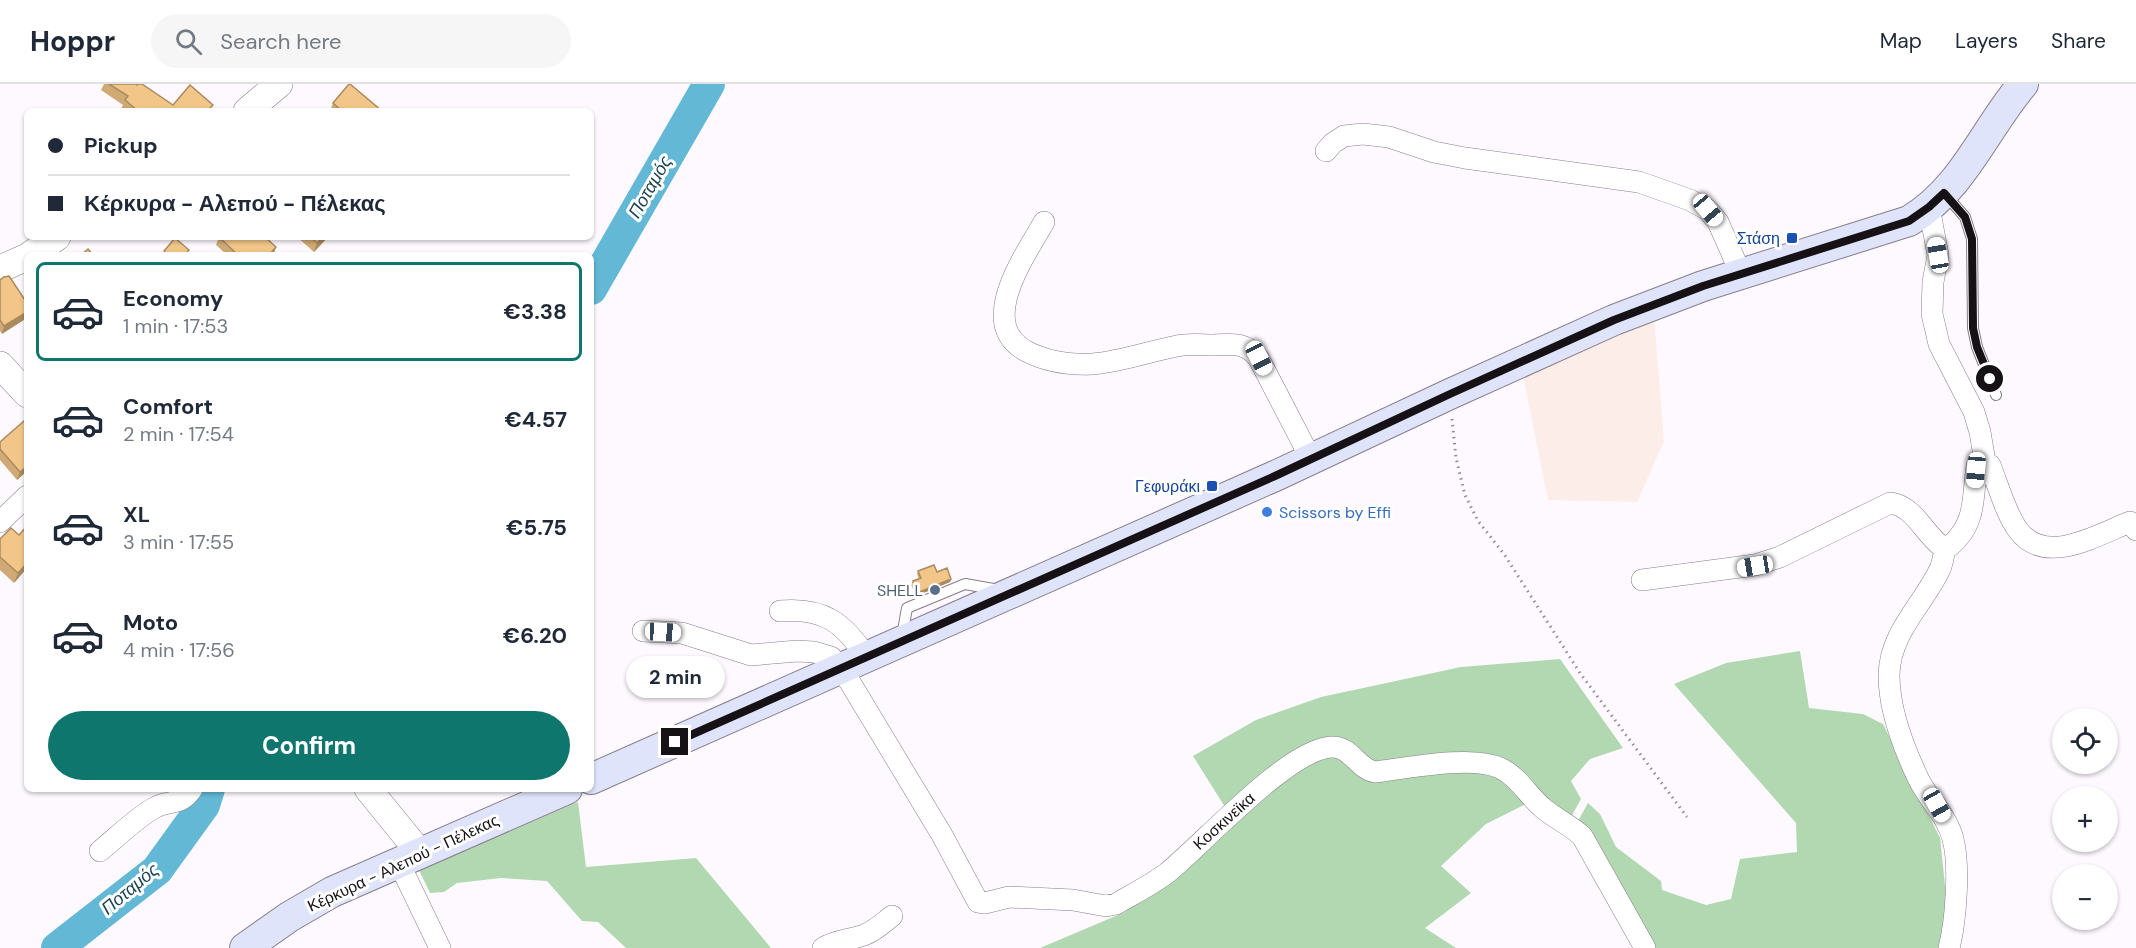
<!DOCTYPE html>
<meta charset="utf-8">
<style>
body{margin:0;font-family:"DM Sans",sans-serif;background:#f6f6f7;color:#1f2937;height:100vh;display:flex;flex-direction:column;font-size:22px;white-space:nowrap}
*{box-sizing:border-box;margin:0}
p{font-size:20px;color:#747a83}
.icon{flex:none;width:33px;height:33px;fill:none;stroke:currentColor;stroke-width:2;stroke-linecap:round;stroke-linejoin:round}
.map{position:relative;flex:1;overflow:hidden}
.details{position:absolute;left:24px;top:168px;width:570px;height:540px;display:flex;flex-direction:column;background:#fff;border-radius:9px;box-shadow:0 2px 4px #0004}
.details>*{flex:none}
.banner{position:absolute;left:24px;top:24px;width:570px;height:132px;border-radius:9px;box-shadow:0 2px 4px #0004;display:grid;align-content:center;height:132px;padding:0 24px;background:#fff}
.controls{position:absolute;left:2052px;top:624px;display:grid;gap:12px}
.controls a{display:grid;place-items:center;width:66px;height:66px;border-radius:50%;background:#fff;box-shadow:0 2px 4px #0004;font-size:30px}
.end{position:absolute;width:27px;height:27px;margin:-14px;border:8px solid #151115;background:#fff;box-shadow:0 0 0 3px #fff}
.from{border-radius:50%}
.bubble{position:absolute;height:42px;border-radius:21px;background:#fff;box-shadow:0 2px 4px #0004;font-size:20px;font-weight:700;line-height:42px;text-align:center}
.car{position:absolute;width:18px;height:36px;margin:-18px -9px;border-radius:8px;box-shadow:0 0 4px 2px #0007;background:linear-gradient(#fff 24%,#345 0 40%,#fff 0 76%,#345 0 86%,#fff 0)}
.banner b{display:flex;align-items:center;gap:21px;height:57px;font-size:22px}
.banner b+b{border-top:2px solid #e0e1e3}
.banner i{width:15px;height:15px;background:#1f2937}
ul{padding:10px 0 0;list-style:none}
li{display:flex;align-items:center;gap:18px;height:99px;margin:0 12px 9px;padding:0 12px;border:3px solid transparent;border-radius:9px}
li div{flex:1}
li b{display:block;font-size:22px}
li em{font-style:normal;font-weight:700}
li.selected{border-color:#0f766e}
li>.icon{width:54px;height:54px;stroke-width:1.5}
.action{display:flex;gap:12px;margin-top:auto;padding:12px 24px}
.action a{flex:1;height:69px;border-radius:36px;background:#0f766e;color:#fff;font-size:24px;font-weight:700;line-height:69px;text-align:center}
header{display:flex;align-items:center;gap:36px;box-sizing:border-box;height:84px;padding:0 30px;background:#fff;border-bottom:2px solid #e0e1e3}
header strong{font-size:28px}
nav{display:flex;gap:33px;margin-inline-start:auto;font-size:21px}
.search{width:420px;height:54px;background:#f6f6f7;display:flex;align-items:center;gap:15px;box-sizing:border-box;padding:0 21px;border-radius:33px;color:#747a83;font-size:22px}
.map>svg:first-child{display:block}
.commercial{fill:#fdede9}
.green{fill:#b1d8b0}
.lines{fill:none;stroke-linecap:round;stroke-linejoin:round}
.river{stroke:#63b8d6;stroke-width:32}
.service-casing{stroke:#877d89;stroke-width:12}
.minor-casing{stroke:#877d89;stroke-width:22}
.tertiary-casing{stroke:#877d89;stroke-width:28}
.secondary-casing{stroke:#877d89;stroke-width:32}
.path{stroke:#928d92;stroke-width:3;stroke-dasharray:1.5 4.5;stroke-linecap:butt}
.service{stroke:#fff;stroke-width:10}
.minor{stroke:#fff;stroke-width:21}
.tertiary{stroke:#fff;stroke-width:27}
.secondary{stroke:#dfe4fa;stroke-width:30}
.wall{fill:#d0aa75}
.shaded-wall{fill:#a98b5f}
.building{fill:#f2c688;stroke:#a98b5f;stroke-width:1.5}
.route{stroke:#151115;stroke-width:8}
.transit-dot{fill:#1a4fb4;stroke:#fff;stroke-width:2}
.shop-dot{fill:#3f7fe0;stroke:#fff;stroke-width:2}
.service-dot{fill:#5c6f8a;stroke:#fff;stroke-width:2}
.labels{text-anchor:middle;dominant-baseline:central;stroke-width:6;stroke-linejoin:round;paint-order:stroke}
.transit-label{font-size:16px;fill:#164399;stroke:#fff;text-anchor:end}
.shop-label{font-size:16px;fill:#366cbe;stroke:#fff;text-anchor:start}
.service-label{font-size:16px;fill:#4e5e75;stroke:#fff;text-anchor:end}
.street-label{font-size:16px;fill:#151115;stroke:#fff}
.water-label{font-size:18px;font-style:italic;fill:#1e4552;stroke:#fff}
</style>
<header>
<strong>Hoppr</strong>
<div class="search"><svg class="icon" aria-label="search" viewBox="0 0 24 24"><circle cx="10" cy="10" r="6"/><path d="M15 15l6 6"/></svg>Search here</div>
<nav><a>Map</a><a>Layers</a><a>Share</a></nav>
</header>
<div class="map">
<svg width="2136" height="864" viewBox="0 0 2136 864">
<rect width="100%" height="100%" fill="#fef9ff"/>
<path class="commercial" d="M1654,232L1664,357L1637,418L1548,416L1523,291Z"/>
<path class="green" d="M1800,567L1809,624L1863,630L1883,640L1940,754L1948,829L1941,864H1651L1578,737L1588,719L1600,730L1616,763L1661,797L1662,806L1706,821L1731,815L1740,775L1797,768L1796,739L1674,600L1726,579Z
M1560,575L1623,664L1590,675L1571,697L1581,715L1571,733L1542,712L1486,740L1441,782L1471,809L1425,844L1456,864H1040L1125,828L1235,739L1193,672L1256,636L1321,613L1461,583Z
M578,718L586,783L696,774L771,864H626L598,838L582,837L547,797L501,794L457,799L444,808L430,809L419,786Z"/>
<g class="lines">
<path class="river" d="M591,205L709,0
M57,864L157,786L204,721L209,705"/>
<g class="service-casing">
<path id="service" d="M1944,109L1965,133L1972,155L1973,244L1977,263L1996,311
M902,552L907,524L965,500L999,506"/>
</g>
<g class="minor-casing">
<path id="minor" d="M1326,67L1333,59L1344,52L1363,50L1389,53L1434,68L1465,74L1639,98L1690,116L1708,126L1718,138L1741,190
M1929,123L1938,171L1933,198L1932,230L1939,260L1974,328L1980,348L1985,378
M1044,138C1025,172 976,239 1026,267C1047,278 1069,281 1092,280C1121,278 1150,267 1177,262C1189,259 1202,261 1214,261C1232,260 1247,258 1259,275L1311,375
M0,438L27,412
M1945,463C1944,470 1943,478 1940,485C1923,521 1890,548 1889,591C1889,625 1904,665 1919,696C1929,716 1947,732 1953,755C1960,782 1956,837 1949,864
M1642,496L1755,481L1780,473L1890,419C1914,422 1923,448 1941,462H1950C1977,439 1972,414 1977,382L1982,378L1990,381C1998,401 2006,430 2018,446C2045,483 2097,451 2130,438L2136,446
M780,527C824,523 844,539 867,574
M643,547L682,549L751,571L797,567L814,568L831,573L842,585L942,751L978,818L985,819L1009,813L1073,816L1106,822L1116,820C1133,810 1151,801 1167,789C1202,761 1291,662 1333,663C1351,663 1358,685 1375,688C1407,684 1472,671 1500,684C1519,693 1528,712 1544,725C1556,735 1570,741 1582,752L1645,864
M100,767C116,754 138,732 156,723C171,715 180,723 192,705
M399,779L440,864
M823,864C836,856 851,856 864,851C875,847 883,839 892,832"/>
</g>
<g class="tertiary-casing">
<path id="tertiary" d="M247,27L279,0
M30,171L57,153
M0,185L27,173
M0,281L27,310
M368,705L420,769"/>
</g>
<g class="secondary-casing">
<path id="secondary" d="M591,695L1275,392L1450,310L1614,236L1703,202L1909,137C1963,105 1984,46 2023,0
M245,864L289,833L332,808L567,705"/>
</g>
<path class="path" d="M1452,335L1456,374L1465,411L1478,437L1504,470L1580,589L1687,733"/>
<use href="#service" class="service"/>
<use href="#minor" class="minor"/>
<use href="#tertiary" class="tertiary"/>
<use href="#secondary" class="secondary"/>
</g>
<path class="wall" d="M104,0H136L173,21L211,27H123L121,25L123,21L101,6Z
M333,19L382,27H330Z
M219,153L276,163L273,171H227L216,161Z
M297,153H328L314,168Z
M0,196L27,219L2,250L0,247Z
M27,340V387L17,396L0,376V358Z
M27,442V484L14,499L0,486V455L19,451Z
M918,487L937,488L951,495L950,498L916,512L911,501L913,497L919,495L917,490Z"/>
<path class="shaded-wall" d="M323,153H328L314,168L317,159Z
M276,163L273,171H269Z
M27,228V234L2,250L4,242Z
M27,382V387L17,396L20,388Z
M27,479V484L14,499L18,489Z
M951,495L950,498L916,512L917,509Z"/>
<path class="building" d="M109,0H136L137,1L138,0H142L173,21L190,1L213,21L207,27H138L125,16L128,12Z
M349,0H350L382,27H342L333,19Z
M219,153H265L276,163L269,171H238Z
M311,153H323L317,159Z
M175,154L189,166L185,171H168L164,167Z
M88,165L93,171H81Z
M9,192L27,219V228L4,242L0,236V196L4,193Z
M24,337L27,340V382L20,388L0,365V358Z
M27,442V479L18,489L0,473V455L11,444L19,451Z
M934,481L937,488L947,484L951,495L917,509L913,497L921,494L918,487Z"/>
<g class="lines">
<path class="route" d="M675,658L1275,392L1450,310L1614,236L1703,202L1909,137L1929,123L1944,109L1965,133L1972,155L1973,244L1977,263L1990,295"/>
</g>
<g class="transit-dot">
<rect x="1786" y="148" width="12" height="12" rx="3"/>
<rect x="1206" y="396" width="12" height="12" rx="3"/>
</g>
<circle class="shop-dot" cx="1267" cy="428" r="6"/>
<circle class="service-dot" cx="935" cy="506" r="6"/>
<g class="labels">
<g class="transit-label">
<text x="1780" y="154">Στάση</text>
<text x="1200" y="402">Γεφυράκι</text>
</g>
<g class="shop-label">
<text x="1279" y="428">Scissors by Effi</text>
</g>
<g class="service-label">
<text x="923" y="506">SHELL</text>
</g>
<g class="street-label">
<text transform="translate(1224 737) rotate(-42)">Κοσκινεϊκα</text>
<text transform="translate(403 779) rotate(-25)">Κέρκυρα - Αλεπού - Πέλεκας</text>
</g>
<g class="water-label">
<text transform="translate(650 103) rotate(-60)">Ποταμός</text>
<text transform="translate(130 805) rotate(-40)">Ποταμός</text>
</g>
</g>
</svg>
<div class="controls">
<a><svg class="icon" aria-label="locate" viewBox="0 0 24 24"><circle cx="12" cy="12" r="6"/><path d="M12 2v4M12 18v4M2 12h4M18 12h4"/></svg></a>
<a>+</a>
<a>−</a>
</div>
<i class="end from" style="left:1990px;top:295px"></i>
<i class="end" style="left:675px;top:658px"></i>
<div class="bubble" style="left:626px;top:572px;width:99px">2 min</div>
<i class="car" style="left:1708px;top:126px;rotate:140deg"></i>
<i class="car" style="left:1938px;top:171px;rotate:350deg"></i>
<i class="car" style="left:1259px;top:274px;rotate:153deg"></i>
<i class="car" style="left:1976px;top:386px;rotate:185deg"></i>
<i class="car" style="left:1755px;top:482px;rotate:261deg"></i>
<i class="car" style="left:663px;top:548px;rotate:93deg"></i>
<i class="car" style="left:1937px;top:721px;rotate:151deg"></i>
<div class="banner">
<b><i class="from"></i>Pickup</b>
<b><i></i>Κέρκυρα - Αλεπού - Πέλεκας</b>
</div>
<section class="details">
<ul>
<li class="selected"><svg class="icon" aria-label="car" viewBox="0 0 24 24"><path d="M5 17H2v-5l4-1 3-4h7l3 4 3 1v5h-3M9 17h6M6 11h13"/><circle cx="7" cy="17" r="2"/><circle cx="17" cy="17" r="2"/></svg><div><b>Economy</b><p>1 min · 17:53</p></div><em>€3.38</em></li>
<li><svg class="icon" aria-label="car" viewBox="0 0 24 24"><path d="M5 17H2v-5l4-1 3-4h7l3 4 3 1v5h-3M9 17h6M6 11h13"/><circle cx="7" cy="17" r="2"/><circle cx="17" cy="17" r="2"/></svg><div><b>Comfort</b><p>2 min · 17:54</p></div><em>€4.57</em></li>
<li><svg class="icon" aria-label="car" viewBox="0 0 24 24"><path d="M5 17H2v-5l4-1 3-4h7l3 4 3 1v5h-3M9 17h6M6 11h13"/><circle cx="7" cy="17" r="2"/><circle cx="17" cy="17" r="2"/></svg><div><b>XL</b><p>3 min · 17:55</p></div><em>€5.75</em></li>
<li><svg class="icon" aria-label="car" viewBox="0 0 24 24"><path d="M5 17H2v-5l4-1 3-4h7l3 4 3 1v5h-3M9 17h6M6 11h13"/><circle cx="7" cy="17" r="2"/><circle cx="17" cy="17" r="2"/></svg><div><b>Moto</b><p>4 min · 17:56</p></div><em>€6.20</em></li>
</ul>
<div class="action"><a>Confirm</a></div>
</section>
</div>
